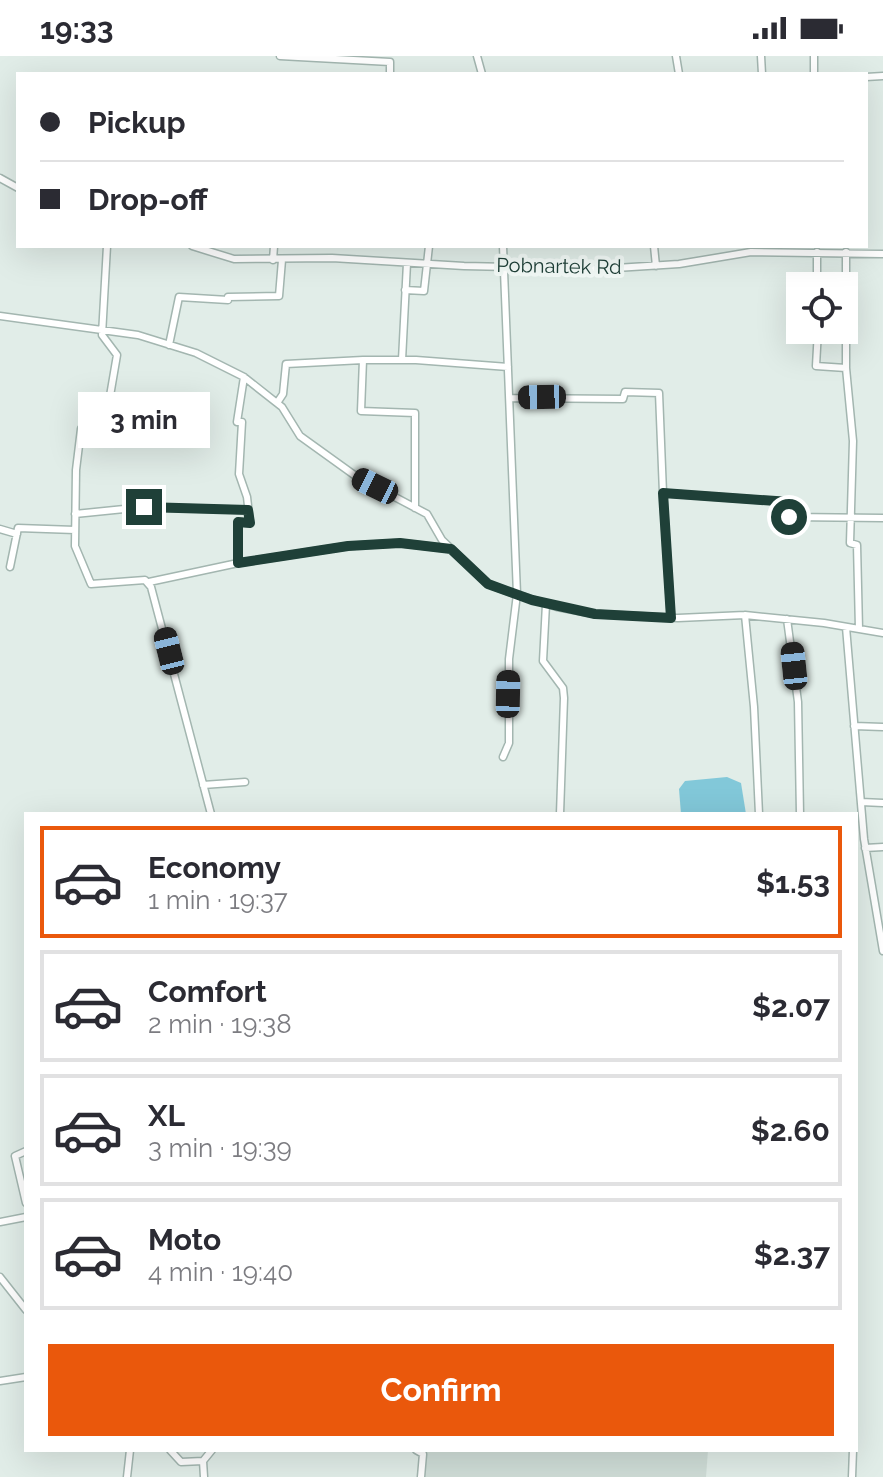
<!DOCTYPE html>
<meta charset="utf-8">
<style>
body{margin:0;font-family:Raleway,sans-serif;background:#f2f2f3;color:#2b2b33;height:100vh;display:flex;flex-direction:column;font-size:30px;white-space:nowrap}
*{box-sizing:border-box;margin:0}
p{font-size:26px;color:#7c7c81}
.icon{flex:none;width:44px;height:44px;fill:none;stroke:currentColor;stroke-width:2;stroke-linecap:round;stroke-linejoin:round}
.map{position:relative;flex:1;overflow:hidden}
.sheet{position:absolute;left:24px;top:756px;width:834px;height:640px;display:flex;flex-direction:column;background:#fff;border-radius:0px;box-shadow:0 8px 32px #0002}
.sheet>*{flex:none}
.banner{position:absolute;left:16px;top:16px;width:852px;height:176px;border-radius:0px;box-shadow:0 8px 32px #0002;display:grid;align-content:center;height:176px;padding:0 24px;background:#fff}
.tools{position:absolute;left:786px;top:216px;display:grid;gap:16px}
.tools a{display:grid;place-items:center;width:72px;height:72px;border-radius:0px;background:#fff;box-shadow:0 8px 32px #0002;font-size:40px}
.end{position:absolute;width:36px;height:36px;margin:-18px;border:10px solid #1f4038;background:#fff;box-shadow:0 0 0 4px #fff}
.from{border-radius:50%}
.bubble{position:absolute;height:56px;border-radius:0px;background:#fff;box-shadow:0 8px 32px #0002;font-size:26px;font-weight:700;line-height:56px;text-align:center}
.car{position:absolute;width:24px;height:48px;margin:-24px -12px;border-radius:10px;box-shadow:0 0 6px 2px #0007;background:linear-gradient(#222 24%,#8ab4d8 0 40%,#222 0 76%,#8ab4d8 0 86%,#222 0)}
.banner b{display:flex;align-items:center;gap:28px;height:76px;font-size:30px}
.banner b+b{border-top:2px solid #e1e1e2}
.banner i{width:20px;height:20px;background:#2b2b33}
ul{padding:14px 0 0;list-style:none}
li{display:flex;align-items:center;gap:24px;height:112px;margin:0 16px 12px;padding:0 8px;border:4px solid #e1e1e2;border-radius:0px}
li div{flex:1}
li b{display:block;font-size:30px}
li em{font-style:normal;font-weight:700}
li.active{border-color:#ea580c}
li>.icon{width:72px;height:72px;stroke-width:1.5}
.action{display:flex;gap:16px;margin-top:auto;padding:16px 24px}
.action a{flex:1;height:92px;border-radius:0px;background:#ea580c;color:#fff;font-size:32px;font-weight:700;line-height:92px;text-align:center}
.status{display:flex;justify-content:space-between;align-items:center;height:56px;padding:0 40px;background:#fff;direction:ltr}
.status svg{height:22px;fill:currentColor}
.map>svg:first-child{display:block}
.built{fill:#cfddd7}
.water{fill:#82c8d9}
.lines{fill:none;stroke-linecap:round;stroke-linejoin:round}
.street-casing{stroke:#a3b6b0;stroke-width:9}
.street{stroke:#fff;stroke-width:6}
.route{stroke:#1f4038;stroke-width:10}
.labels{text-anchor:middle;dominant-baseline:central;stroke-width:8;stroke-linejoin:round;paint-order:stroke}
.street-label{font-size:20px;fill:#1f4038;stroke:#f2f9f6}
</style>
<div class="status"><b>19:33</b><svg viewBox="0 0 49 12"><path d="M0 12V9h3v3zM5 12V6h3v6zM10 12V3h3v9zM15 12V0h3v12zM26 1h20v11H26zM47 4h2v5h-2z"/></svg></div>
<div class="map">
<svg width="883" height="1421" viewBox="0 0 883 1421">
<rect width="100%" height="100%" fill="#e1ede8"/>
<path class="built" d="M424,1394H708L706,1421H425Z"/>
<path class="water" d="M727,721L741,727L746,758H681L679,733L685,725Z"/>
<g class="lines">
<g class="street-casing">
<path id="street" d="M280,0L390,6V18
M477,0L482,18
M676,0L679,18
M761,0L762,18
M814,0V18
M866,21L883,20
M0,122L18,132
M107,190L102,279L117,299L104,375L81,373L76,414L75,490L91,528L145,524L151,531L211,758
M192,190L234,203L332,202L464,210L600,213L679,208L751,196L883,198
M503,190L517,538L509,603V687L503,701
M654,190L656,210
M846,196V312L853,385L850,487L857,489L859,573
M273,204L274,190
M817,230V196
M405,234L424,235L429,190
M0,260L138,279L196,297L244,321L282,351L300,380L357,421L427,458L442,484L488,528L512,537L557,551L595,558L678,562L745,559L824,567L883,577
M818,274L816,310L846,312
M169,289L179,241L228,244V241L279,240L282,204
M363,304H416L508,311
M402,304L407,207
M244,321L237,366H242L239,418L247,441L250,467L238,466V507L348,490L400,487L451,493
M510,342L623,343L625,336L659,337L663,437
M277,347L283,338L286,308L363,304L361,355L415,357V452
M75,458L144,451L248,454
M0,473L17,478
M10,511L18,472L75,474
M149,526L238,507
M546,548L543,605L563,632L564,642L560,758
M745,559L754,651L759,758
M671,562L663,437L790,446V461L883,462
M787,563L798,646L800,758
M846,571L864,783L883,895
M854,670L883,671
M203,729L245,726
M861,746L883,747
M865,792L883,791
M26,1095L15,1100L26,1147
M0,1166L26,1161
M0,1221L26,1254
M0,1325L26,1321
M170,1394L181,1406L203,1405
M416,1394L423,1398L421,1421
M127,1421L130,1394
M204,1421L203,1405L212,1394
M852,1421L853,1394"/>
</g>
<use href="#street" class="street"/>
</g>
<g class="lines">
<path class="route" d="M144,451L248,454L250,467L238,466V507L348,490L400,487L451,493L488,528L532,544L595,558L671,562L663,437L790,446L789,461"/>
</g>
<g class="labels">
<g class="street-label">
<text transform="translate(559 210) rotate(1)">Pobnartek Rd</text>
</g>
</g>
</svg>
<div class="tools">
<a><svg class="icon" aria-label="locate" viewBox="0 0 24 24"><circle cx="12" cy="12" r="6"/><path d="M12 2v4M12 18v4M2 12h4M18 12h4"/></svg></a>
</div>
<i class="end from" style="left:789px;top:461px"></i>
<i class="end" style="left:144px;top:451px"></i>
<div class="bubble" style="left:78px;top:336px;width:132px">3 min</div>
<i class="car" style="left:542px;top:341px;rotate:269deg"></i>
<i class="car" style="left:375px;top:430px;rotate:296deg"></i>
<i class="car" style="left:169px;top:595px;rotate:346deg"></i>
<i class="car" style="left:794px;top:610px;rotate:354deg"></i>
<i class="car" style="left:508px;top:638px;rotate:1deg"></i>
<div class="banner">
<b><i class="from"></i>Pickup</b>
<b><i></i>Drop-off</b>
</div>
<section class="sheet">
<ul>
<li class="active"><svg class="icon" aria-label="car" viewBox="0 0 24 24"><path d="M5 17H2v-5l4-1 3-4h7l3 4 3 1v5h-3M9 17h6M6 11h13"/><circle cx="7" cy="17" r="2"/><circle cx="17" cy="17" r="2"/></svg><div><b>Economy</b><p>1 min · 19:37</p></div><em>$1.53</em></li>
<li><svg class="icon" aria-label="car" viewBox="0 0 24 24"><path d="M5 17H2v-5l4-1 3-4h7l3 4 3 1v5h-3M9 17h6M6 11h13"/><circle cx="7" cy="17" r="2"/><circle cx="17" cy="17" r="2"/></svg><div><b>Comfort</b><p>2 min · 19:38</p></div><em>$2.07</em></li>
<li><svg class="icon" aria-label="car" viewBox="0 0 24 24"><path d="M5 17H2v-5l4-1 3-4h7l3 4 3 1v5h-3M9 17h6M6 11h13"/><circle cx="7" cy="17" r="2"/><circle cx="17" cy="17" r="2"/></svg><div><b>XL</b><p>3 min · 19:39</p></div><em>$2.60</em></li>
<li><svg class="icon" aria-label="car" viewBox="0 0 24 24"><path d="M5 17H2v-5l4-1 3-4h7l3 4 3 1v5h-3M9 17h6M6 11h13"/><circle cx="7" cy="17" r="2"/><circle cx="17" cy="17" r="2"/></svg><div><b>Moto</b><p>4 min · 19:40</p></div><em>$2.37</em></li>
</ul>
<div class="action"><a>Confirm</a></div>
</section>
</div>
